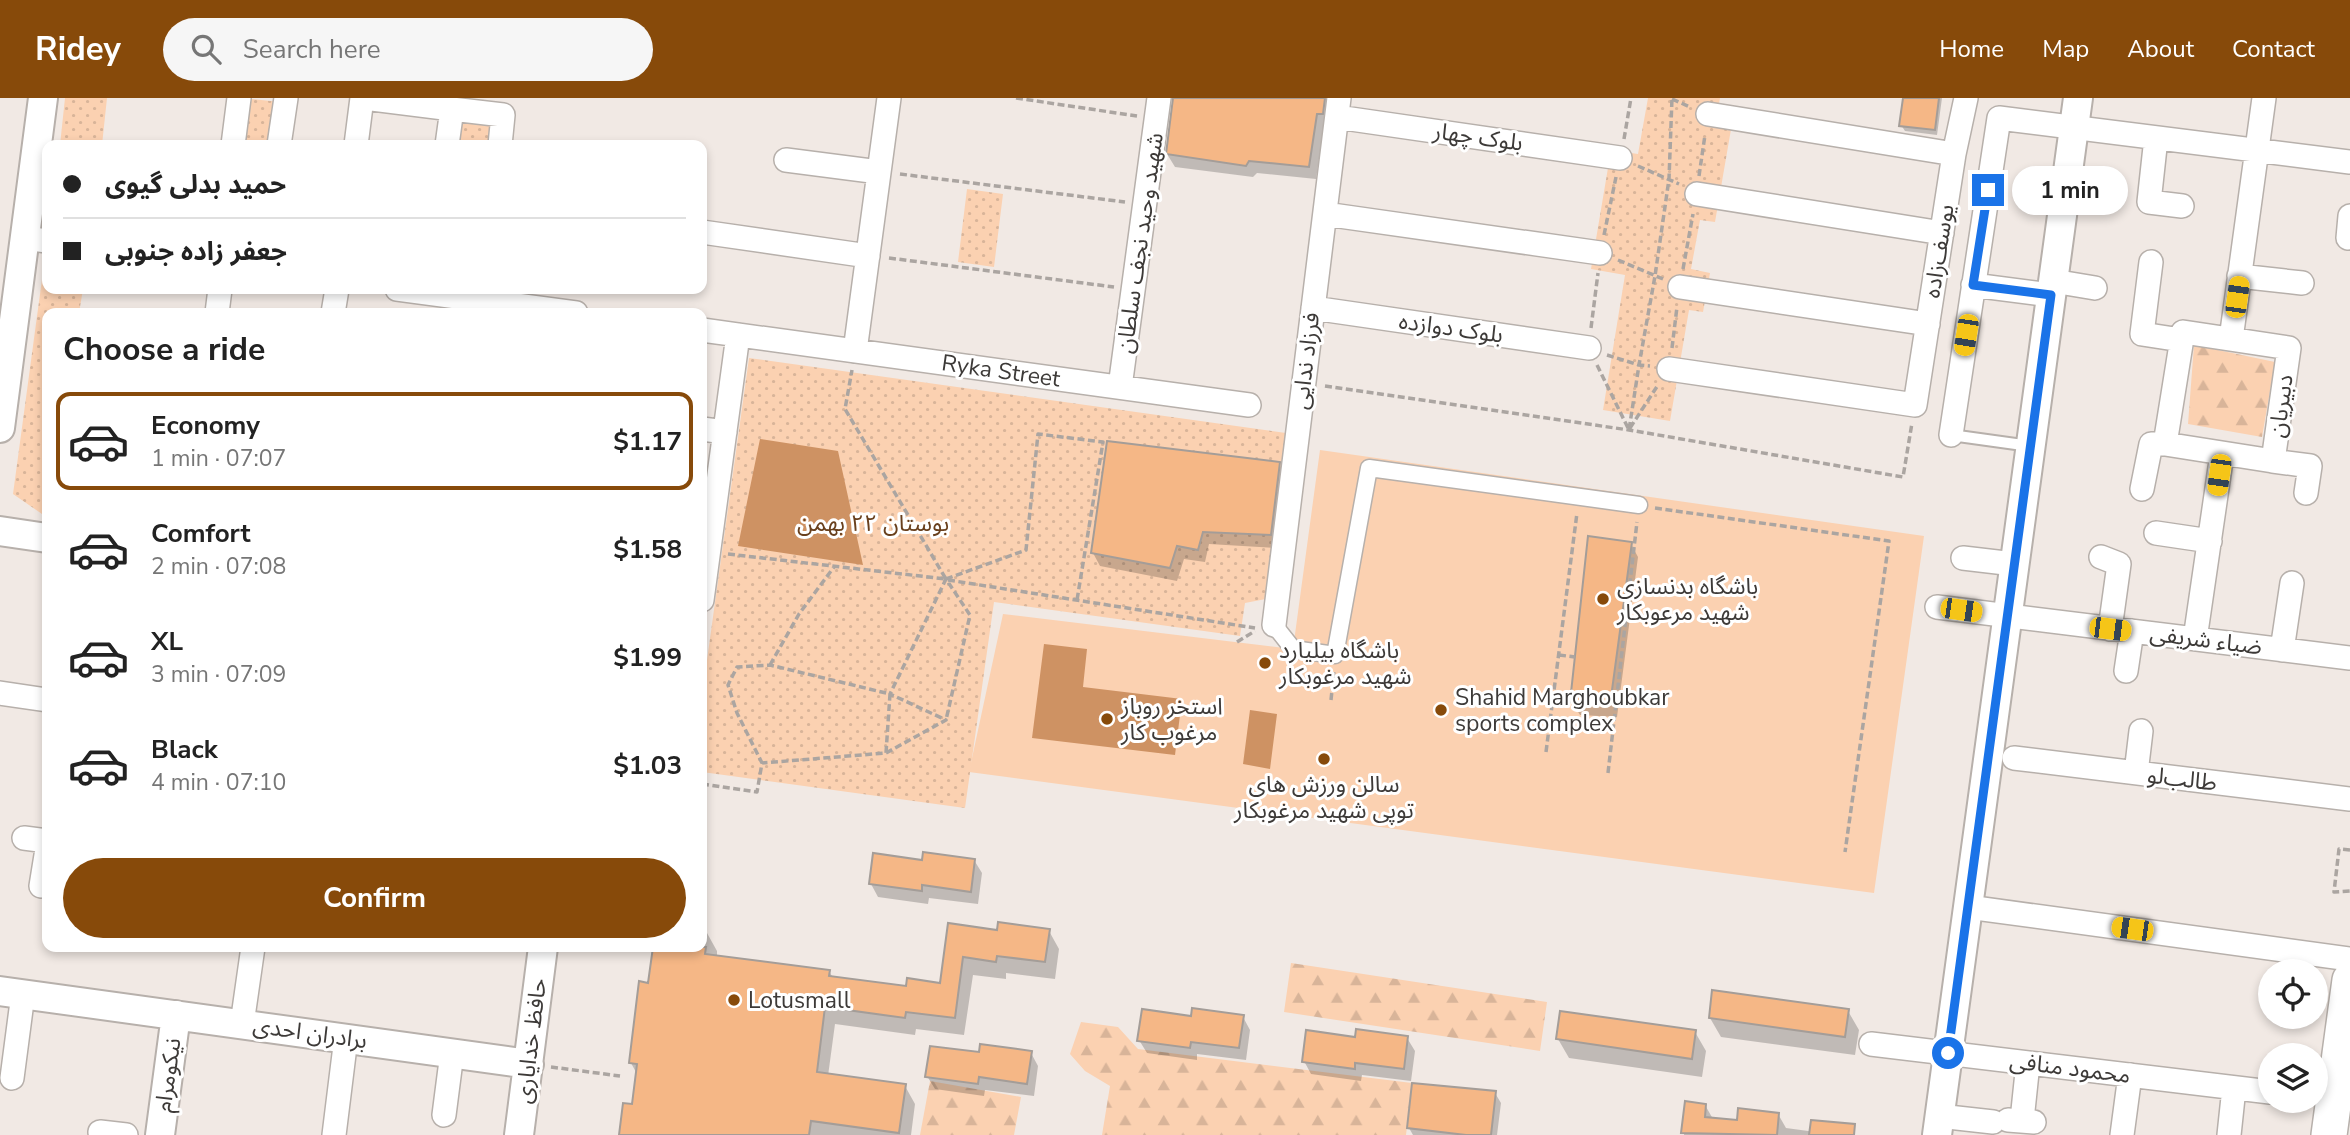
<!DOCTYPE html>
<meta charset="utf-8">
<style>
body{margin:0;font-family:"Nunito Sans","Noto Sans Arabic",sans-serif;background:#f6f6f6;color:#222;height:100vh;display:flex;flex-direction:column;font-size:26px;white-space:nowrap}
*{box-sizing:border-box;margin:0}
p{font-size:23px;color:#767676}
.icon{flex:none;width:38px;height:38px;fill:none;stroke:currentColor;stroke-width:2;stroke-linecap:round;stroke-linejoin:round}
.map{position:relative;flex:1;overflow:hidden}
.drawer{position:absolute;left:42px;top:210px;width:665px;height:644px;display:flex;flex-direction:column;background:#fff;border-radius:14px;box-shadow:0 4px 10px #0003}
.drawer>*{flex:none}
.top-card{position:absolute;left:42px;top:42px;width:665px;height:154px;border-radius:14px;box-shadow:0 4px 10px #0003;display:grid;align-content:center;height:154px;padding:0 21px;background:#fff}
.tools{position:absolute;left:2258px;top:861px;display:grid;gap:14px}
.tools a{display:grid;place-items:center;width:70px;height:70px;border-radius:50%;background:#fff;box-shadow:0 4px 10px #0003;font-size:35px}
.end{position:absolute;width:32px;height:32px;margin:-16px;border:9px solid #1a73e8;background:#fff;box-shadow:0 0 0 4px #fff}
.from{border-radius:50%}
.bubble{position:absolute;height:49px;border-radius:24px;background:#fff;box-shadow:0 4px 10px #0003;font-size:23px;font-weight:700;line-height:49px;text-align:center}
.car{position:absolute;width:21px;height:42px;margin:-21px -10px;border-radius:9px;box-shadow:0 0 5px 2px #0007;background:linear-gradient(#f5c518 24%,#345 0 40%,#f5c518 0 76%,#345 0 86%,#f5c518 0)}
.top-card b{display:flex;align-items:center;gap:24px;height:66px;font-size:26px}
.top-card b+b{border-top:2px solid #e0e0e0}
.top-card i{width:18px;height:18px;background:#222}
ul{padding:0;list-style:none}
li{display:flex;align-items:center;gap:21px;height:98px;margin:0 14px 10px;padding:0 7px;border:4px solid transparent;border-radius:14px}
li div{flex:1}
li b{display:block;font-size:26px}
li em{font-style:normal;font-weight:700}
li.selected{border-color:#874a0a}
li>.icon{width:63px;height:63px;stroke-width:1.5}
h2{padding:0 21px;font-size:32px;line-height:84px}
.primary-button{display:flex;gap:14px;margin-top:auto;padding:14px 21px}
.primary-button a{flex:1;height:80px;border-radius:42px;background:#874a0a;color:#fff;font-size:28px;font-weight:700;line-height:80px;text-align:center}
header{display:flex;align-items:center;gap:42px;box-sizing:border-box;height:98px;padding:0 35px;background:#874a0a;color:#fff}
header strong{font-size:33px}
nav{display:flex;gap:38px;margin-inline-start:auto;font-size:24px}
.search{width:490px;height:63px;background:#f6f6f6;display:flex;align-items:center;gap:18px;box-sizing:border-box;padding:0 24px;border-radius:38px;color:#767676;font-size:26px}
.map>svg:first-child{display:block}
.grass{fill:#fbd1b1}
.forest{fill:url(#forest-firs)}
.park{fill:url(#park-dots)}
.water{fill:#ce9263}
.shadow{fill:#0003}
.building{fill:#f5b786;stroke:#a49d98;stroke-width:2}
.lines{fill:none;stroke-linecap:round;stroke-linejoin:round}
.service-casing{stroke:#b7b0ab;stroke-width:14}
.pedestrian-casing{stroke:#b7b0ab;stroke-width:19}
.minor-casing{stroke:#b7b0ab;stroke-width:26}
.tertiary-casing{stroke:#b7b0ab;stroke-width:32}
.primary-casing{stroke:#b7b0ab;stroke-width:38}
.path{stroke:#aba5a1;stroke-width:3.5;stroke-dasharray:7 3.5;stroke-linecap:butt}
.service{stroke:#fff;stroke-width:10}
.pedestrian{stroke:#fff;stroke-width:16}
.minor{stroke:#fff;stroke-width:23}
.tertiary{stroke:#fff;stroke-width:28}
.primary{stroke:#fff;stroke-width:35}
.route{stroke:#1a73e8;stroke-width:9}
.poi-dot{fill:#874a0a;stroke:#fff;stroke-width:2.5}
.labels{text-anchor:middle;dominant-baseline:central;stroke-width:6;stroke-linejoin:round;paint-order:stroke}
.street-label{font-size:23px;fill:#3d3a38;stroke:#fff}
.park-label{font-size:23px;fill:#69401d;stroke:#fff}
.poi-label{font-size:23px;fill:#3d3a38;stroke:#fff;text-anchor:start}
</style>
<header>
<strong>Ridey</strong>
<div class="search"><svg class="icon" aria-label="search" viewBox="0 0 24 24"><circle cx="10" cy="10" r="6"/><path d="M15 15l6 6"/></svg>Search here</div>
<nav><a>Home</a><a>Map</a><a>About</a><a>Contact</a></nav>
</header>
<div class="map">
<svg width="2350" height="1037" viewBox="0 0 2350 1037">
<defs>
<pattern id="forest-firs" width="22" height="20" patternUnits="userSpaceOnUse" patternTransform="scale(1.75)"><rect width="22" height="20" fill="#fbd1b1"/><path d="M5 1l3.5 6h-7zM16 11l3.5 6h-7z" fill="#d8b499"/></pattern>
<pattern id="park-dots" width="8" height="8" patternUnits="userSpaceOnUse" patternTransform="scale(1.75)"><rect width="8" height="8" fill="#fbd1b1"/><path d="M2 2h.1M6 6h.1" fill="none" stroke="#d8b499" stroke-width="1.8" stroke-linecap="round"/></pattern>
</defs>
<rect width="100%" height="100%" fill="#f1e9e4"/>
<path class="grass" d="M1320,352L1924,438L1874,795L969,674L1003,516L1293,551Z"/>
<path class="forest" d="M2194,247L2275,264L2262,339L2188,326Z
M1291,865L1547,904L1540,953L1284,914Z
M1081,924L1118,929L1138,951L1412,985L1406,1037H1102L1110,988L1085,973L1070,956Z
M930,983L1021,999L1014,1037H920Z"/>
<path class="park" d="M65,0H107L102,47H60Z
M243,0L280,4L274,47H237Z
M1648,0H1720L1718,11L1734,14L1715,124L1700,122L1691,171L1710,175L1703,214L1689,212L1670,323L1603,312L1625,177L1591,171L1611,52L1638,56Z
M454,16L501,21L498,47H450Z
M967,91L1003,96L994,169L958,164Z
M45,159H47V191H83L79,215H47V415L42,416L13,396Z
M749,260L1293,336L1271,500L1245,505L1240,538L994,504L965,710L702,674V598Z"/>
<path class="water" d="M760,341L838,353L863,467L738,448Z
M1044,546L1087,551L1083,589L1182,601L1175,657L1032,640Z
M1250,612L1277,616L1270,671L1243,666Z"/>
<path class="shadow" d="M1175,0H1334L1329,28L1324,27L1316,81L1257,75L1253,79L1175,69L1167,56Z
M1905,0H1942L1937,37L1905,33L1901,27Z
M1279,366L1286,379L1278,450L1209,446L1205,464L1184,461L1177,483L1100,468L1093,455Z
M1631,446L1638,459L1617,619L1580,617L1572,604Z
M974,762L982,775L978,806L929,800L928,806L878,799L871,786L924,764Z
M949,827L998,834L1049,833L1059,851L1055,881L1006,875V881L973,877L964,937L916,931L915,937L835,926L828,978L905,988L915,1006L911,1037H621L633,1008L637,976L631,965L650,887L655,849H702V835H707L717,853V859L829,873L833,880L908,890L941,887Z
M1848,913L1859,932L1855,957L1721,939L1710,920Z
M1243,919L1250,932L1246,962L1197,956V962L1147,955L1139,942L1192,920Z
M1695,934L1706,953L1702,979L1569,960L1558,941Z
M1407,940L1415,953L1411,983L1362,977L1361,983L1311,976L1304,963L1357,941Z
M1031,955L1038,968L1034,998L985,992L984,998L935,991L927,978L980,956Z
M1495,995L1501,1005L1497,1037H1413L1409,1030Z
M1686,1005L1705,1007L1713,1021L1738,1024L1778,1016L1786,1030L1838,1037H1684Z"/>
<path class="building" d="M1173,0H1325L1323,16H1317L1309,69L1249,63L1246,68L1166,56Z
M1903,0H1939L1935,32L1899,28Z
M1107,343L1280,364L1271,437L1203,434L1198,452L1177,448L1170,470L1091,455Z
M1588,438L1632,444L1610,607L1570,604Z
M923,754L975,761L971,794L922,787V793L869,786L873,755L922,762Z
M998,824L1050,831L1045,864L997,858L996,864L963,859L955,920L906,914L905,920L825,909L817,974L906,986L899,1035L811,1023L809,1037H619L623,1005L632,1006L637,966L629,965L639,883L648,885L653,849H706L705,856L830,872L829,878L906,888L907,880L940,885L948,825L997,832Z
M1712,892L1849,911L1845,939L1709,920Z
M1192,910L1244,917L1239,950L1191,944L1190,950L1137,943L1142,911L1191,918Z
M1560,913L1696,932L1692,961L1556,941Z
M1356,931L1408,938L1404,971L1355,965V971L1302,964L1306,932L1355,939Z
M980,946L1032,953L1027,986L979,979L978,986L925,979L930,948L979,954Z
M1412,985L1496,993L1491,1037H1466L1407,1030Z
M1685,1003L1706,1006L1705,1019L1737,1022L1738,1010L1779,1015L1777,1037L1681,1035Z
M1811,1022L1855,1026L1854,1037H1809Z"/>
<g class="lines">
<g class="service-casing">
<path id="service" d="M1951,337L2030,348"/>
</g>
<g class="pedestrian-casing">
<path id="pedestrian" d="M1274,527L1293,551L1335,557L1369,370L1639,407"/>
</g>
<g class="minor-casing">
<path id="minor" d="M364,0L452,11
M1708,16L1954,56
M1337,19L1620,60
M2156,40L2149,104L2182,108
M233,47L239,0
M279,47L286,0
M356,47L362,0
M447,47L452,11L503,17L500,47
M786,62L879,74
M1697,96L1942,135
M1325,116L1600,155
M702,134L868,158
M25,140L47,143
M2348,140L2350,118
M2151,164L2142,236L2181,242
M2239,178L2302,185
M2053,183L2095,190
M1973,187L2051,197
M1680,189L1928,226
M397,191L576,215
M1313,210L1589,250
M217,215L220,191
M333,215L337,191
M702,232L1249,307
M2183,234L2289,250L2273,363L2165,346Z
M2231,241L2264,0
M855,253L889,0
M1669,271L1915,307L1954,56L1966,0
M1120,289L1159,0
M702,331L725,334
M1951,337L1999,20L2350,64
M2273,363L2310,368L2306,395
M2142,391L2151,346H2165
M2156,435L2210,443
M2101,459L2119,466L2110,531
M1963,460L2014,466
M702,502L738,237
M1937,509L2350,560
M1274,527L1339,0
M2195,541L2222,356
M2282,552L2292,485
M2126,573L2132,533
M0,595L47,602
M2014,660L2350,701
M2136,675L2141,633
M24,740L47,743
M41,788L47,751
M1968,809L2350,861
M242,926L253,849
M1871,946L2270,994
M12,980L23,896
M444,1017L452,955
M1939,1018L1993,1024
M2008,1022L2034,1024L2022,1022L2028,965
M100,1034L126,1037
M334,1037L346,940
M2122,1037L2130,977
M2229,1037L2234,990"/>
</g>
<g class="tertiary-casing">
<path id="tertiary" d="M0,330L43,0
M0,433L47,440
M0,893L529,966
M160,1037L176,917
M519,1037L543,849
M1937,1037L2078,0"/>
</g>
<g class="primary-casing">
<path id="primary" d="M2329,1037L2350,882"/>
</g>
<path class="path" d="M1016,0L1137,18
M1672,1L1690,9
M1624,41L1631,0
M1638,68L1679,86
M900,76L1125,104
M1699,78L1705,37
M1604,137L1616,79
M889,160L1114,189
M1618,162L1663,181
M1683,171L1693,116
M1591,230L1598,175
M1672,250L1677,209
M1607,257L1639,267L1655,178L1669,81L1672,0
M1597,267L1629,332L1639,267L1650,268
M1325,288L1629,332L1903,379L1912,325
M1630,330L1658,287
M1655,410L1889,443L1845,754
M728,456L946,481L845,311L852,272
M946,481L1026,452L1038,336L1103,344L1077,502
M948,482L1255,530
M1237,544L1255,533
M1559,557L1575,559
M770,567L799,516L834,469
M1331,602L1334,573
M1546,654L1577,415
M886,655L946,622L890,596L946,481L970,517L946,622
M1608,675L1637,424
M702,686L757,694L762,665L737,615L728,587L737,569L770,567L890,596L886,655L762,665
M2350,752L2339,751L2334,794L2350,793
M551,969L620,978"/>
<use href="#service" class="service"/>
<use href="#pedestrian" class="pedestrian"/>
<use href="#minor" class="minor"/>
<use href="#tertiary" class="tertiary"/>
<use href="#primary" class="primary"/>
</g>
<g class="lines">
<path class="route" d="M1948,955L2051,197L1973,187L1988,92"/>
</g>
<g class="poi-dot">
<circle cx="1603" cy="501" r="7"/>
<circle cx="1265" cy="565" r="7"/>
<circle cx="1441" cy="612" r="7"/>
<circle cx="1107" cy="621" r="7"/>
<circle cx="1324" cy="661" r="7"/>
<circle cx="734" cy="902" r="7"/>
</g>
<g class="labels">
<g class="street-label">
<text transform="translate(1478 39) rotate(8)">بلوک چهار</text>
<text transform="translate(1140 145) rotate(-82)">شهید وحید نجف سلطان</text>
<text transform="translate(1939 153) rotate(-81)">یوسف‌زاده</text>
<text transform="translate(1451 230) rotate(8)">بلوک دوازده</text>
<text transform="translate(1306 263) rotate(-83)">فرزاد ندایی</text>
<text transform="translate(1001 273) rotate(8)">Ryka Street</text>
<text transform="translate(2281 308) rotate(-82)">دبیریان</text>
<text transform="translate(2206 542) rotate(7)">ضیاء شریفی</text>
<text transform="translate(2182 681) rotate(7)">طالب‌لو</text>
<text transform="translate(310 935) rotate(8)">برادران احدی</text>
<text transform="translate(531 943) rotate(-83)">حافظ خدایاری</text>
<text transform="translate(2070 970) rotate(7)">محمود منافی</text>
<text transform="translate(168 977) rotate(-82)">نیکومرام</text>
</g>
<g class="park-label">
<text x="873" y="425">بوستان ۲۲ بهمن</text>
</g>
<g class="poi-label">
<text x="1617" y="488">باشگاه بدنسازی<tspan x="1617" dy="26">شهید مرعوبکار</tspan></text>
<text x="1279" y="552">باشگاه بیلیارد<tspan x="1279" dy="26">شهید مرغوبکار</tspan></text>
<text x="1455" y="599">Shahid Marghoubkar<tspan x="1455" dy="26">sports complex</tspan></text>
<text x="1121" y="608">استخر روباز<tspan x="1121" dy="26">مرغوب کار</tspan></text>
<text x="1324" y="686" text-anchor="middle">سالن ورزش های<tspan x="1324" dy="26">توپی شهید مرغوبکار</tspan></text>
<text x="748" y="902">Lotusmall</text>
</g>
</g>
</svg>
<div class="tools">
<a><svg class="icon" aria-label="locate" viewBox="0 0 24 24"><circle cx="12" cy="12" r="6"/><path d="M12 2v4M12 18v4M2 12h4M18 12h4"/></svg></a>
<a><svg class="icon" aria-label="layers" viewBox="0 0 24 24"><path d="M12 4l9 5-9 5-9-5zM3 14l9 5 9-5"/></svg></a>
</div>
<i class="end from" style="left:1948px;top:955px"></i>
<i class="end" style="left:1988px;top:92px"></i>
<div class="bubble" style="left:2012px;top:68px;width:116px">1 min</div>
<i class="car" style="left:2237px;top:199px;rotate:8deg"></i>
<i class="car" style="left:1966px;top:237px;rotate:189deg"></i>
<i class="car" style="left:2219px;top:377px;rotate:188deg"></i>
<i class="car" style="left:1961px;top:512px;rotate:98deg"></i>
<i class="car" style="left:2110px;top:531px;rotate:97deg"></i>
<i class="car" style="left:2132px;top:831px;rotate:278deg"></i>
<div class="top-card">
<b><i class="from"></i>حمید بدلی گیوی</b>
<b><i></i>جعفر زاده جنوبی</b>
</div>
<section class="drawer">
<h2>Choose a ride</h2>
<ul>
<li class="selected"><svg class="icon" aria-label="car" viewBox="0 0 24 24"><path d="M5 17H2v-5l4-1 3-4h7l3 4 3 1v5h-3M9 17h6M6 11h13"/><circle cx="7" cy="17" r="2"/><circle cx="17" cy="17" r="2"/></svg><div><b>Economy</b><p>1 min · 07:07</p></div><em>$1.17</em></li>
<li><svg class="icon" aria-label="car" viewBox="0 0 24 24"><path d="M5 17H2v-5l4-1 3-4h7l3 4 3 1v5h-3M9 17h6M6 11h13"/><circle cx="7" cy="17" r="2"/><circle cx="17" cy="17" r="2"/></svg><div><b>Comfort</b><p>2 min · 07:08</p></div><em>$1.58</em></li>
<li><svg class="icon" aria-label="car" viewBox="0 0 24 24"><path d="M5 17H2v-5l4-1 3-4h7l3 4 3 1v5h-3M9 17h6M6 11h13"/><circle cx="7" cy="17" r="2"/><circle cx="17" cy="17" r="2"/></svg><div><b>XL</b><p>3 min · 07:09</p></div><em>$1.99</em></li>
<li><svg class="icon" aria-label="car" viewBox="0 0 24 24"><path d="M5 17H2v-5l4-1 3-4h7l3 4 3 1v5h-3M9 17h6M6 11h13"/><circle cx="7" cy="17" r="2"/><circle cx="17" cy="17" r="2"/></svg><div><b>Black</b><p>4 min · 07:10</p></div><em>$1.03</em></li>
</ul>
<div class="primary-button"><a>Confirm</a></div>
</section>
</div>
